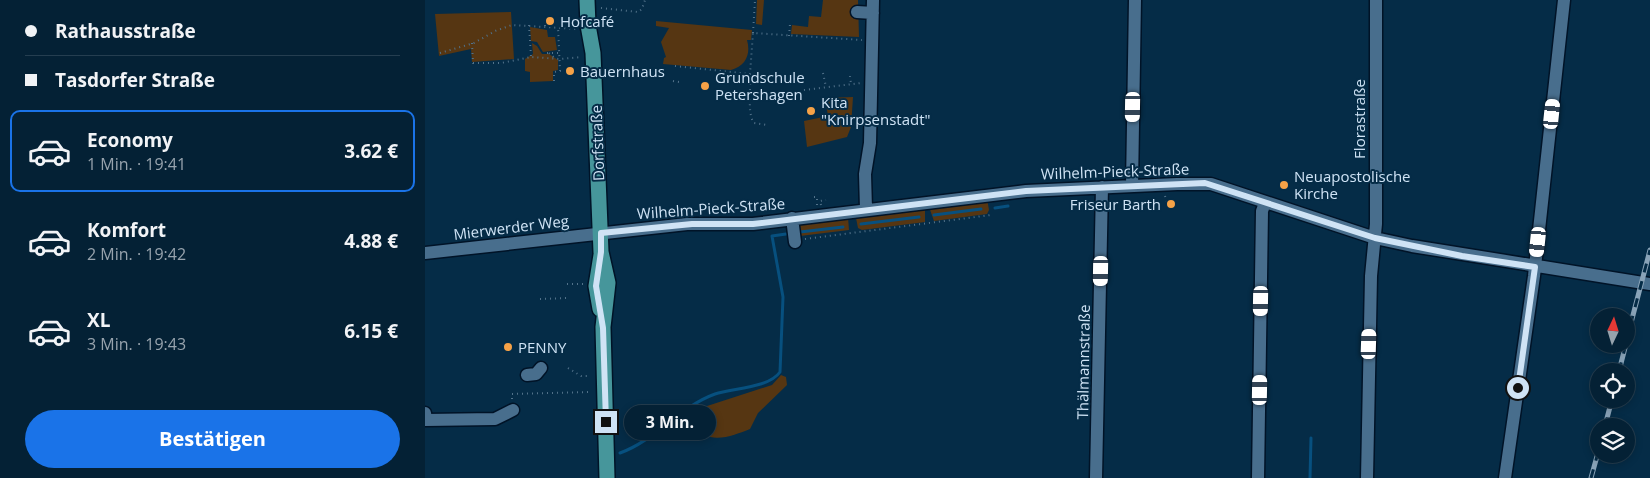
<!DOCTYPE html>
<html lang="de">
<meta charset="utf-8">
<style>
body{margin:0;font-family:"Open Sans",sans-serif;background:#122e41;color:#f1f3f6;height:100vh;display:flex;flex-direction:column;font-size:19px;white-space:nowrap}
*{box-sizing:border-box;margin:0}
p{font-size:16px;color:#97a3ad}
.icon{flex:none;width:28px;height:28px;fill:none;stroke:currentColor;stroke-width:2;stroke-linecap:round;stroke-linejoin:round}
.map{position:relative;flex:1;overflow:hidden}
.panel{display:flex;flex-direction:column;background:#042135;width:425px}
.panel>*{flex:none}
.top-card{display:grid;align-content:center;height:110px;padding:0 25px;background:#042135}
.needle{width:32px;rotate:4deg}
.fabs{position:absolute;left:1165px;top:308px;display:grid;gap:10px}
.fabs a{display:grid;place-items:center;width:45px;height:45px;border-radius:50%;background:#042135;box-shadow:0 2px 8px #0003,0 0 0 1px #253e50;font-size:25px}
.end{position:absolute;width:22px;height:22px;margin:-11px;border:6px solid #cfe3f5;background:#111;box-shadow:0 0 0 2px #111}
.from{border-radius:50%}
.bubble{position:absolute;height:35px;border-radius:18px;background:#042135;box-shadow:0 2px 8px #0003,0 0 0 1px #253e50;font-size:16px;font-weight:700;line-height:35px;text-align:center}
.car{position:absolute;width:15px;height:30px;margin:-15px -8px;border-radius:6px;box-shadow:0 0 4px 1px #0007;background:linear-gradient(#fff 24%,#345 0 40%,#fff 0 76%,#345 0 86%,#fff 0)}
.top-card b{display:flex;align-items:center;gap:18px;height:48px;font-size:19px}
.top-card b+b{border-top:1px solid #253e50}
.top-card i{width:12px;height:12px;background:#f1f3f6}
ul{padding:0;list-style:none}
li{display:flex;align-items:center;gap:15px;height:82px;margin:0 10px 8px;padding:0 15px;border:2px solid transparent;border-radius:10px}
li div{flex:1}
li b{display:block;font-size:19px}
li em{font-style:normal;font-weight:700}
li.selected{border-color:#1a73e8}
li>.icon{width:45px;height:45px;stroke-width:1.5}
.button{display:flex;gap:10px;margin-top:auto;padding:10px 25px}
.button a{flex:1;height:58px;border-radius:30px;background:#1a73e8;color:#fff;font-size:20px;font-weight:700;line-height:58px;text-align:center}
main{display:flex;flex:1;min-height:0}
.map>svg:first-child{display:block}
.green{fill:#563612}
.lines{fill:none;stroke-linecap:round;stroke-linejoin:round}
.stream{stroke:#07507f;stroke-width:3}
.minor-casing{stroke:#001327;stroke-width:15}
.major-casing{stroke:#001327;stroke-width:18}
.path{stroke:#52728a;stroke-width:2;stroke-dasharray:1 4;stroke-linecap:butt}
.minor{stroke:#486e8d;stroke-width:12}
.major{stroke:#46969b;stroke-width:15}
.rail-casing{stroke:#89a3b8;stroke-width:5}
.rail{stroke:#052c47;stroke-width:3;stroke-dasharray:9;stroke-linecap:butt}
.route{stroke:#cfe3f5;stroke-width:6}
.poi-dot{fill:#f6a247;stroke:#052c47;stroke-width:2}
.labels{text-anchor:middle;dominant-baseline:central;stroke-width:4;stroke-linejoin:round;paint-order:stroke}
.poi-label{font-size:15px;fill:#cfe3f5;stroke:#052c47;text-anchor:start}
.street-label{font-size:15px;fill:#cfe3f5;stroke:#052c47}
</style>
<main>
<section class="panel">
<div class="top-card">
<b><i class="from"></i>Rathausstraße</b>
<b><i></i>Tasdorfer Straße</b>
</div>
<ul>
<li class="selected"><svg class="icon" aria-label="car" viewBox="0 0 24 24"><path d="M5 17H2v-5l4-1 3-4h7l3 4 3 1v5h-3M9 17h6M6 11h13"/><circle cx="7" cy="17" r="2"/><circle cx="17" cy="17" r="2"/></svg><div><b>Economy</b><p>1 Min. · 19:41</p></div><em>3.62 €</em></li>
<li><svg class="icon" aria-label="car" viewBox="0 0 24 24"><path d="M5 17H2v-5l4-1 3-4h7l3 4 3 1v5h-3M9 17h6M6 11h13"/><circle cx="7" cy="17" r="2"/><circle cx="17" cy="17" r="2"/></svg><div><b>Komfort</b><p>2 Min. · 19:42</p></div><em>4.88 €</em></li>
<li><svg class="icon" aria-label="car" viewBox="0 0 24 24"><path d="M5 17H2v-5l4-1 3-4h7l3 4 3 1v5h-3M9 17h6M6 11h13"/><circle cx="7" cy="17" r="2"/><circle cx="17" cy="17" r="2"/></svg><div><b>XL</b><p>3 Min. · 19:43</p></div><em>6.15 €</em></li>
</ul>
<div class="button"><a>Bestätigen</a></div>
</section>
<div class="map">
<svg width="1225" height="478" viewBox="0 0 1225 478">
<rect width="100%" height="100%" fill="#052c47"/>
<path class="green" d="M332,0H339L337,25L331,24Z
M398,0H433L434,37L366,34L367,25L383,27L384,16L396,17Z
M86,12L89,59L47,62L46,49L14,56L10,14Z
M231,21L327,30L326,40H322C326,54 321,66 306,70L238,64L239,58L241,57L236,42L244,28L231,26Z
M105,27L122,30L123,37H130L132,50L118,52L112,42L106,41Z
M107,43L112,46L117,54H124L133,60V70L128,71V81L105,82V72L100,71V59L108,54Z
M428,97L426,127L422,137L382,147L379,121L403,116L400,98Z
M562,198L564,210L562,214L509,221L504,207Z
M500,208V222L437,230L433,228L431,218L458,215L461,211L467,214Z
M421,216L423,217L424,230L375,236L371,223L416,220Z
M356,375L361,377L362,385L333,413L325,429C312,434 294,442 279,435C273,433 268,426 263,422L264,417L279,407L347,385Z"/>
<g class="lines">
<path class="stream" d="M570,208L583,206
M509,215L556,209
M436,224L494,217
M375,232L418,227
M195,453C231,440 254,407 290,394C308,388 344,388 355,372L358,297L347,236L361,234
M885,478L886,438"/>
<g class="minor-casing">
<path id="minor" d="M432,12L448,13
M707,186L710,0
M441,209L440,174L445,143L448,0
M367,218L370,242
M0,253L262,224H328L601,191L752,184H786L950,238L987,246L1225,284
M102,375L111,374L116,368
M0,413L1,420L70,419L88,410
M671,478L677,187
M833,478L837,211L840,203
M942,478L946,276L951,224V0
M1080,478L1109,276L1139,0"/>
</g>
<g class="major-casing">
<path id="major" d="M162,0L163,25L168,53L176,252L183,283L178,327L182,478
M175,309L171,286L176,255"/>
</g>
<path class="path" d="M176,8L213,12L217,9L220,0
M104,25L106,57
M120,26L121,17
M328,33L330,0
M364,36L365,24
M47,43L48,63H76L106,57L135,59L157,57
M15,53L49,43L70,31L87,25L152,29
M122,53H134
M124,53L131,59
M250,66L325,74L328,33L437,40
M398,73L401,87
M325,74C326,87 322,114 329,123L342,125
M425,76L426,84
M129,81V72L135,71L133,27
M248,81L254,82
M379,90L436,83
M740,196L742,202
M389,197H392V205H396L395,201L401,200
M380,239L566,215
M142,284H160
M115,299L142,298
M143,368L156,376H164
M87,399V394L165,392"/>
<use href="#minor" class="minor"/>
<use href="#major" class="major"/>
<g class="rail-casing">
<path id="rail" d="M1201,342L1225,250
M1194,371L1201,344
M1180,426L1187,399
M1166,478L1174,449"/>
</g>
<use href="#rail" class="rail"/>
</g>
<g class="lines">
<path class="route" d="M181,422L178,328L171,286L176,252V233L267,224H328L601,191L780,183L950,238L1037,256L1110,267L1093,388"/>
</g>
<g class="poi-dot">
<circle cx="125" cy="21" r="5"/>
<circle cx="145" cy="71" r="5"/>
<circle cx="280" cy="86" r="5"/>
<circle cx="386" cy="111" r="5"/>
<circle cx="859" cy="185" r="5"/>
<circle cx="746" cy="204" r="5"/>
<circle cx="83" cy="347" r="5"/>
</g>
<g class="labels">
<g class="poi-label">
<text x="135" y="21">Hofcafé</text>
<text x="155" y="71">Bauernhaus</text>
<text x="290" y="77">Grundschule<tspan x="290" dy="17">Petershagen</tspan></text>
<text x="396" y="102">Kita<tspan x="396" dy="17">"Knirpsenstadt"</tspan></text>
<text x="869" y="176">Neuapostolische<tspan x="869" dy="17">Kirche</tspan></text>
<text x="736" y="204" text-anchor="end">Friseur Barth</text>
<text x="93" y="347">PENNY</text>
</g>
<g class="street-label">
<text transform="translate(934 119) rotate(-90)">Florastraße</text>
<text transform="translate(172 143) rotate(-92)">Dorfstraße</text>
<text transform="translate(690 171) rotate(-2)">Wilhelm-Pieck-Straße</text>
<text transform="translate(286 208) rotate(-4)">Wilhelm-Pieck-Straße</text>
<text transform="translate(86 227) rotate(-7)">Mierwerder Weg</text>
<text transform="translate(658 362) rotate(-89)">Thälmannstraße</text>
</g>
</g>
</svg>
<div class="fabs">
<a><svg class="needle" viewBox="-14 -14 28 28"><path d="M0-13l5 13h-10z" fill="#e53935"/><path d="M0 13l5-13h-10z" fill="#97a3ad"/></svg></a>
<a><svg class="icon" aria-label="locate" viewBox="0 0 24 24"><circle cx="12" cy="12" r="6"/><path d="M12 2v4M12 18v4M2 12h4M18 12h4"/></svg></a>
<a><svg class="icon" aria-label="layers" viewBox="0 0 24 24"><path d="M12 4l9 5-9 5-9-5zM3 14l9 5 9-5"/></svg></a>
</div>
<i class="end from" style="left:1093px;top:388px"></i>
<i class="end" style="left:181px;top:422px"></i>
<div class="bubble" style="left:199px;top:405px;width:92px">3 Min.</div>
<i class="car" style="left:708px;top:107px;rotate:181deg"></i>
<i class="car" style="left:1127px;top:114px;rotate:6deg"></i>
<i class="car" style="left:1113px;top:242px;rotate:186deg"></i>
<i class="car" style="left:676px;top:271px;rotate:181deg"></i>
<i class="car" style="left:836px;top:301px;rotate:181deg"></i>
<i class="car" style="left:944px;top:344px;rotate:2deg"></i>
<i class="car" style="left:835px;top:390px;rotate:1deg"></i>
</div>
</main>
